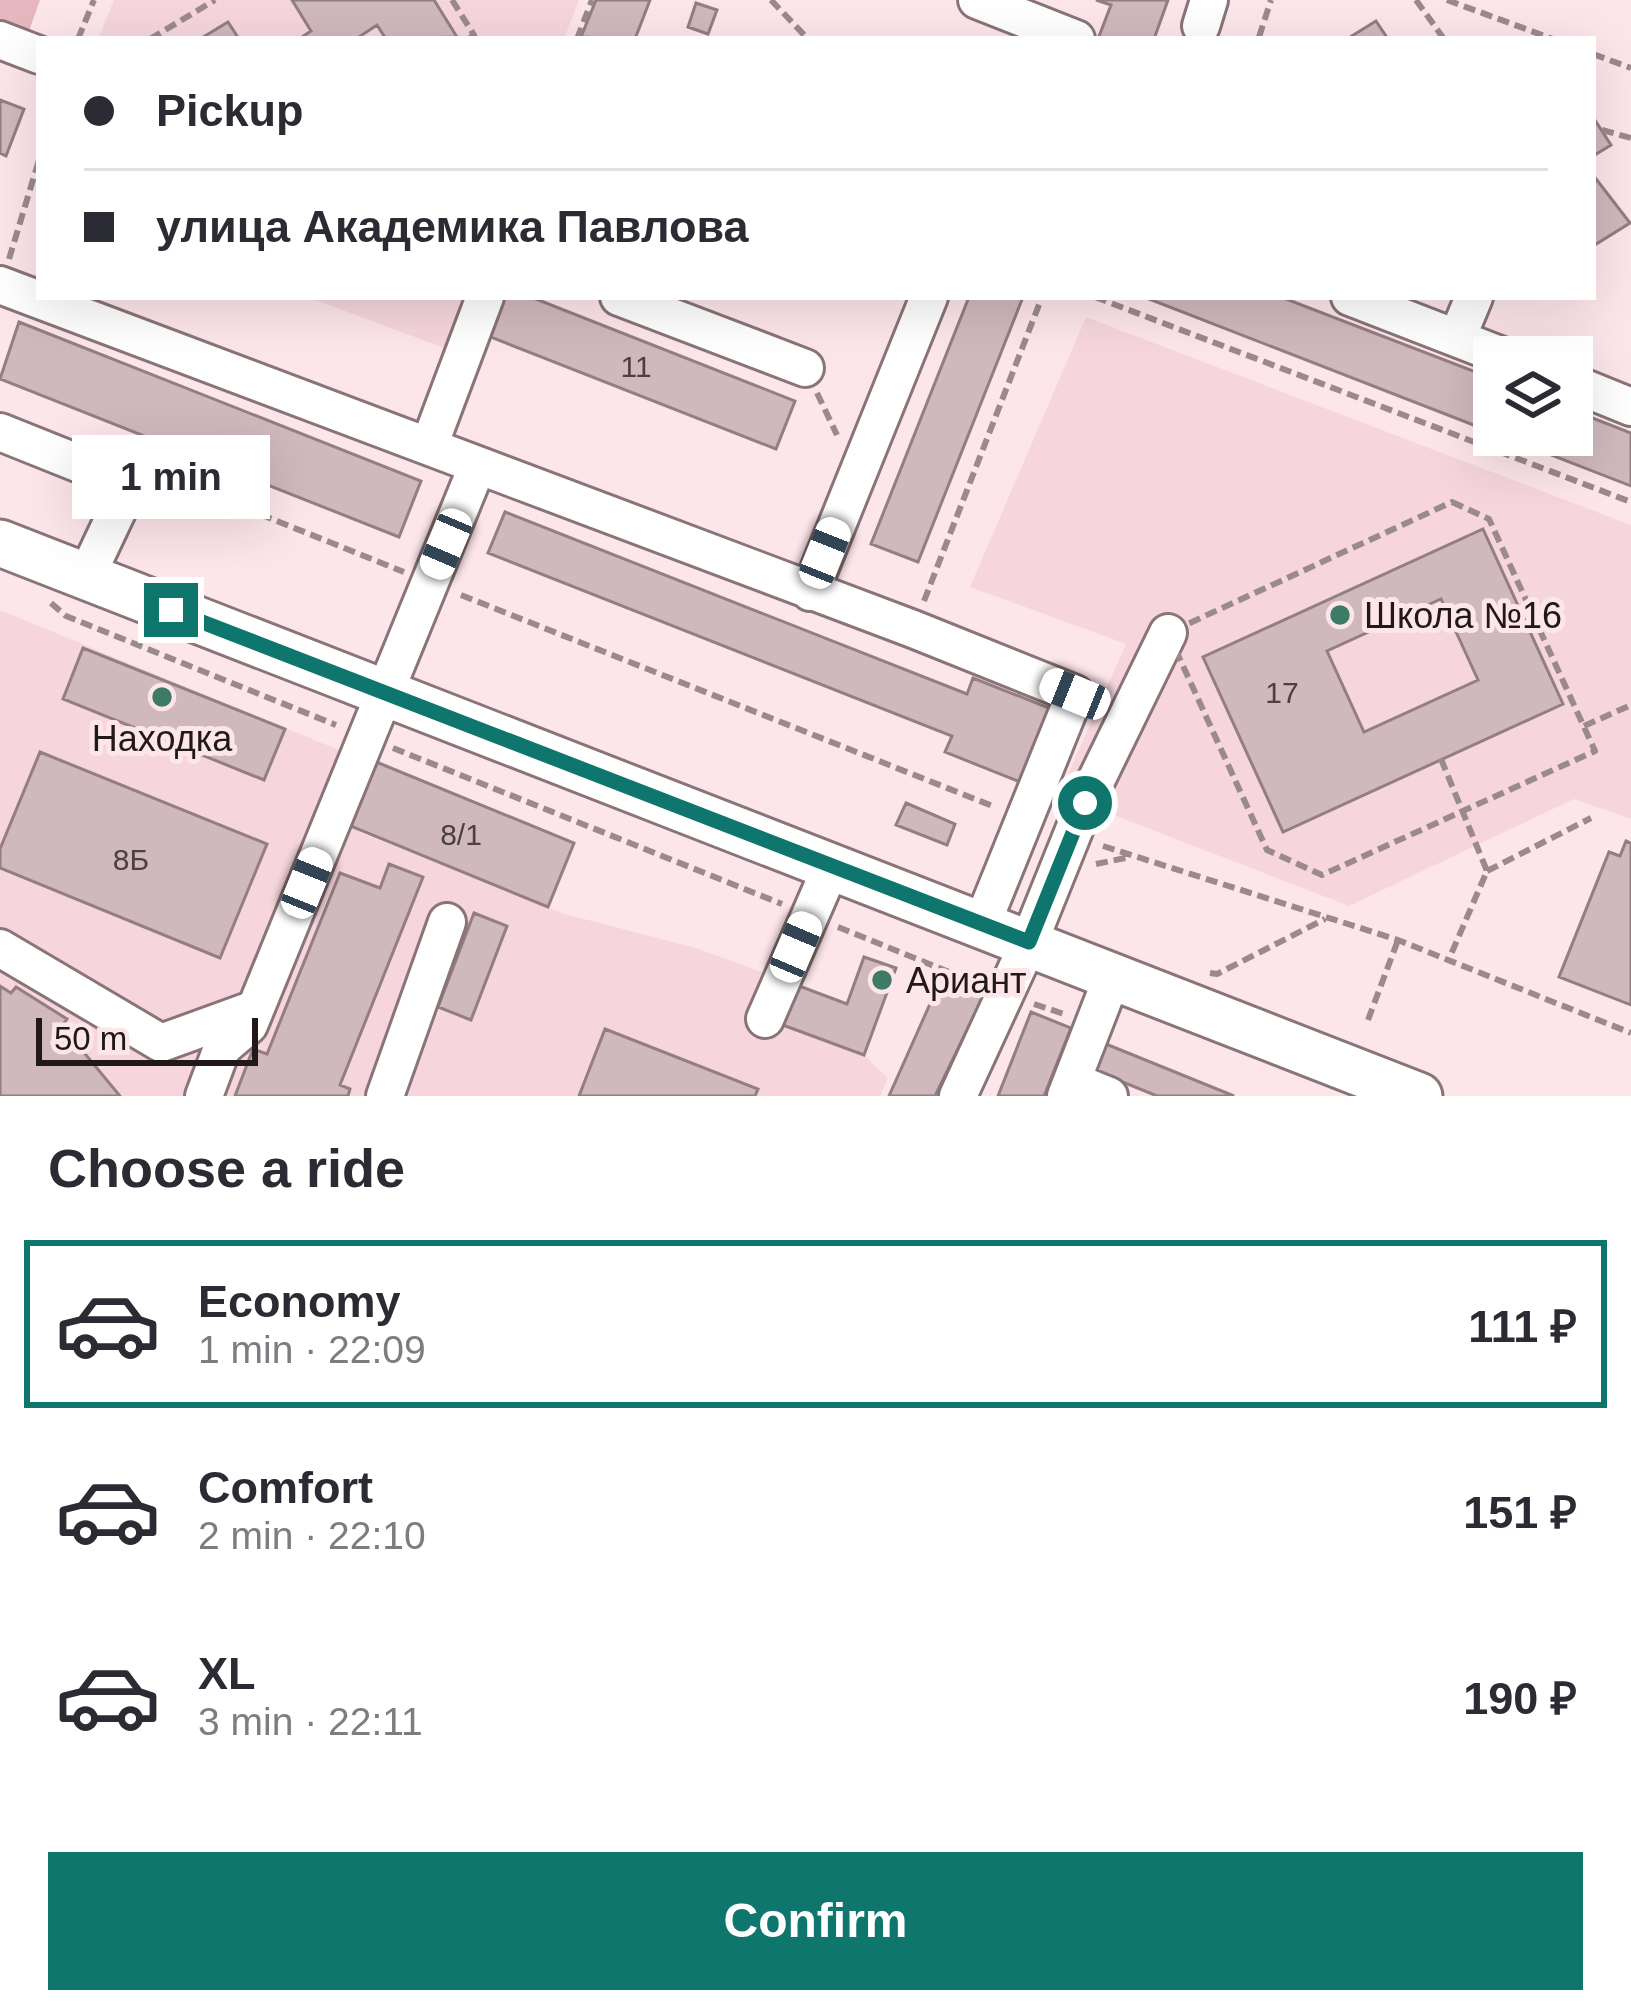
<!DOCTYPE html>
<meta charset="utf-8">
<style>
body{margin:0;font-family:Helvetica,sans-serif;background:#f7f7f7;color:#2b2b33;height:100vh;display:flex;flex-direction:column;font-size:45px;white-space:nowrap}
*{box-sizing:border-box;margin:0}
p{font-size:39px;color:#7c7c81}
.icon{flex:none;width:66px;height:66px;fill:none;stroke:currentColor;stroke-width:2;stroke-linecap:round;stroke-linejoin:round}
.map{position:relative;height:1096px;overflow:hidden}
.side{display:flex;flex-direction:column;background:#fff;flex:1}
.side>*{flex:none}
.top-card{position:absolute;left:36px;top:36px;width:1560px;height:264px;border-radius:0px;box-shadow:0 12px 48px #0002;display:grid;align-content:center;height:264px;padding:0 48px;background:#fff}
.controls{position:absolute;left:1473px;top:336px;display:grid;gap:24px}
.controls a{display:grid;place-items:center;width:120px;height:120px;border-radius:0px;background:#fff;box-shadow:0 12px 48px #0002;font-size:60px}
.scale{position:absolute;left:36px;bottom:30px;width:222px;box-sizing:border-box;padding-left:12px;border:6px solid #201819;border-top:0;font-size:33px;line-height:42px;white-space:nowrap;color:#201819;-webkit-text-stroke:9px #fde6ea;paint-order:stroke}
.end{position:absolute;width:54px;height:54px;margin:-27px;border:15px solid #0f766e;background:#fff;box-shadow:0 0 0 6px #fff}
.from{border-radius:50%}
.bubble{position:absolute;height:84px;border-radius:0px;background:#fff;box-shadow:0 12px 48px #0002;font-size:39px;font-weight:700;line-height:84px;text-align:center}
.car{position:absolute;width:36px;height:72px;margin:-36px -18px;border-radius:15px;box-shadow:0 0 9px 3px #0007;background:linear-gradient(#fff 24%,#345 0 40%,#fff 0 76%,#345 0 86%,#fff 0)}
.top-card b{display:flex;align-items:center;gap:42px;height:114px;font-size:45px}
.top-card b+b{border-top:3px solid #e1e1e2}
.top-card i{width:30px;height:30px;background:#2b2b33}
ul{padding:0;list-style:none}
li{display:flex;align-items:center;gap:36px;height:168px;margin:0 24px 18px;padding:0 24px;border:6px solid transparent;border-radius:0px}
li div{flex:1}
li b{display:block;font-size:45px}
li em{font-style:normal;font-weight:700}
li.active{border-color:#0f766e}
li>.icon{width:108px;height:108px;stroke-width:1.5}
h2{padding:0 48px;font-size:54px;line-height:144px}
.button{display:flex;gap:24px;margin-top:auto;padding:24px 48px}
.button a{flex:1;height:138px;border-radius:0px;background:#0f766e;color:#fff;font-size:48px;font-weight:700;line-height:138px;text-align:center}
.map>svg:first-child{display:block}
.built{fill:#f6d6dc}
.green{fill:#e6b7bf}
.building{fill:#d0b9bd;stroke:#937e81;stroke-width:3;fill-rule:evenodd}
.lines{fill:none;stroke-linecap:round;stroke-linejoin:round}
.minor-casing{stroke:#897477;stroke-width:42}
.major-casing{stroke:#897477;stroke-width:51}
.path{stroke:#9a8a8c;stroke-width:6;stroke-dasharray:12 6;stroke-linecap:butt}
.minor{stroke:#fff;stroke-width:36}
.major{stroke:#fff;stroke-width:45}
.route{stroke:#0f766e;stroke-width:15}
.poi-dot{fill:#3e7b67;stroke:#fde6ea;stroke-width:4.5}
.labels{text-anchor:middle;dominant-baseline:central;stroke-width:10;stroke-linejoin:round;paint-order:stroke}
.number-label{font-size:30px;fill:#4c4042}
.poi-label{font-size:36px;fill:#201819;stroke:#fde6ea;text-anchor:start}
</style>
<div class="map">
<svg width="1631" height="1096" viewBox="0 0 1631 1096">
<rect width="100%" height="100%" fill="#fde6ea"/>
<path class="built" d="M114,0H579L564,39H98Z
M308,297H469L449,350Z
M1086,317L1631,525V819L1574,799L1349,906L1059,794L1126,644L970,587Z
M0,610L385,769L359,832L565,914L696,948L846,1003L864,957L896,968L864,1055L888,1078L880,1096H0Z"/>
<path class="green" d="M0,0H40L29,31L0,20Z"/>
<path class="building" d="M292,0H434L457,37L386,39L377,25L356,39H299L311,31Z
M596,0H650L635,39L581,37Z
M1096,0H1168L1154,39H1098L1111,5Z
M696,3L717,10L708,34L688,27Z
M1376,21L1388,39H1347Z
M228,22L239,39H200Z
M0,100L24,109L6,156L0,153Z
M1593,117L1611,145L1593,156Z
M1593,175L1630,223L1593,246Z
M491,297H531L795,401L776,449L478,332Z
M969,297H1023L918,562L871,544Z
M1144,297H1281L1494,379V433Z
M19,322L421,481L399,537L0,379Z
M1572,410L1631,433V486L1500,435H1572Z
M505,512L967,694L973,678L1049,708L1020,782L945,752L952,736L488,553Z
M1483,529L1563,704L1283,832L1203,657ZM1441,599L1478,680L1364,732L1327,651Z
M83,648L285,729L264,780L63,699Z
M40,752L267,844L220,958L0,868V849Z
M374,761L574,843L548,907L348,825Z
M906,803L955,824L947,845L896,825Z
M1626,841L1631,843V1005L1559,977L1609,852L1620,856Z
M389,864L423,877L340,1085L350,1089L348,1096H235L253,1049L267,1054L340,873L380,888Z
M474,913L507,926L471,1020L438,1007Z
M864,957L896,968L864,1055L780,1024L794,984L847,1004Z
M942,977L984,995L935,1096H889Z
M0,986L11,993L16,987L67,1019L62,1026L120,1096H0Z
M1031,1012L1071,1028L1044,1096H998Z
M605,1029L758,1089L755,1096H579Z
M1101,1042L1234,1096H1157L1088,1068Z"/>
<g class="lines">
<g class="minor-casing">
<path id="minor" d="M977,0L1076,39
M1201,26L1209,0
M0,40L39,55
M0,285L913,629L1075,694L982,924
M619,297L805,368
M1350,297L1505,357
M1457,338L1474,297
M1572,383L1631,407
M0,432L130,484L86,577
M429,446L485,297
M810,592L929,297
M0,948L161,1043L252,1010
M765,1019L832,865
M1072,1081L1109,1096
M204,1096L222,1048L249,1025L477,467
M385,1096L447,922
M958,1096L1029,942L1085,803L1168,633
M1066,1096L1113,975"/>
</g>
<g class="major-casing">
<path id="major" d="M0,543L1419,1096"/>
</g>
<path class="path" d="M452,0L474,35L468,39
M771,0L808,39
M1416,0L1444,39
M1447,0L1553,39
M1259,37L1271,0
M78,39L94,0
M150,39L215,0
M577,39L592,0
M1593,54L1631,68
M1602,130L1631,138
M9,259L39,160
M1095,297L1631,502
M817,393L837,435
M160,474L404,572
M1452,502L1489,519L1595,751L1322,875L1267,850L1168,633Z
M461,595L995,807
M924,601L1042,297
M51,603L66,616L336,725
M1584,726L1631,705
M393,748L782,904
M1441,759L1487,871L1449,959
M1103,846L1398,940L1631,1033
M1096,864L1130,857
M1487,871L1591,818
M838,927L976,983
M1210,973L1217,974L1325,919
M1034,1004L1067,1015
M1368,1020L1398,940"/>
<use href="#minor" class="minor"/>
<use href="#major" class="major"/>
</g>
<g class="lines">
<path class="route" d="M171,610L1029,942L1085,803"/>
</g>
<g class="poi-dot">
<circle cx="1340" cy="615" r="12"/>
<circle cx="162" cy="697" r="12"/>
<circle cx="882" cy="980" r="12"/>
</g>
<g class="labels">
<g class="number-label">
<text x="636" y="366">11</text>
<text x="1282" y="692">17</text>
<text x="461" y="834">8/1</text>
<text x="131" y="859">8Б</text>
</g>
<g class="poi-label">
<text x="1364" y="615">Школа №16</text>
<text x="162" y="738" text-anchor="middle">Находка</text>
<text x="906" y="980">Ариант</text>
</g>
</g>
</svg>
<div class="controls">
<a><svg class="icon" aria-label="layers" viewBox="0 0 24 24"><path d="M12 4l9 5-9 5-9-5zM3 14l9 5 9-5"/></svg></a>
</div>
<div class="scale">50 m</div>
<i class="end from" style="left:1085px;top:803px"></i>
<i class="end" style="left:171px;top:610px"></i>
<div class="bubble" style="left:72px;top:435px;width:198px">1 min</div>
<i class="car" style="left:446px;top:544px;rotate:203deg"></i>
<i class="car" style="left:825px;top:553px;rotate:22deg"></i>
<i class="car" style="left:1075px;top:694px;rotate:292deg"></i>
<i class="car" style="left:307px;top:883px;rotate:22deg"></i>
<i class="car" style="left:796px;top:947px;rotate:23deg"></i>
<div class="top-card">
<b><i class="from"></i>Pickup</b>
<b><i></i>улица Академика Павлова</b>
</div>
</div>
<section class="side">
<h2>Choose a ride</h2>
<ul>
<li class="active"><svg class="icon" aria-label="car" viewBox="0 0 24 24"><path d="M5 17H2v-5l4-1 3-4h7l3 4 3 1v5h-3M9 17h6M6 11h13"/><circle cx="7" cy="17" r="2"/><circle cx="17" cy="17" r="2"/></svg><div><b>Economy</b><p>1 min · 22:09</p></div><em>111 ₽</em></li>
<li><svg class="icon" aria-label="car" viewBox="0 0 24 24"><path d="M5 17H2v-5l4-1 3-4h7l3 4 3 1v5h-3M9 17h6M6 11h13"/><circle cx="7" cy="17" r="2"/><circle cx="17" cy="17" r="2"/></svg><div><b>Comfort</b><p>2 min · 22:10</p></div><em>151 ₽</em></li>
<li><svg class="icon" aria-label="car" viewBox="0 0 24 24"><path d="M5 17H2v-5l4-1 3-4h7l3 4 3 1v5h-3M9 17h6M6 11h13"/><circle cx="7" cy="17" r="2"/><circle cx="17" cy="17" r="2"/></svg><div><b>XL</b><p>3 min · 22:11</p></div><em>190 ₽</em></li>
</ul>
<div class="button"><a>Confirm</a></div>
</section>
